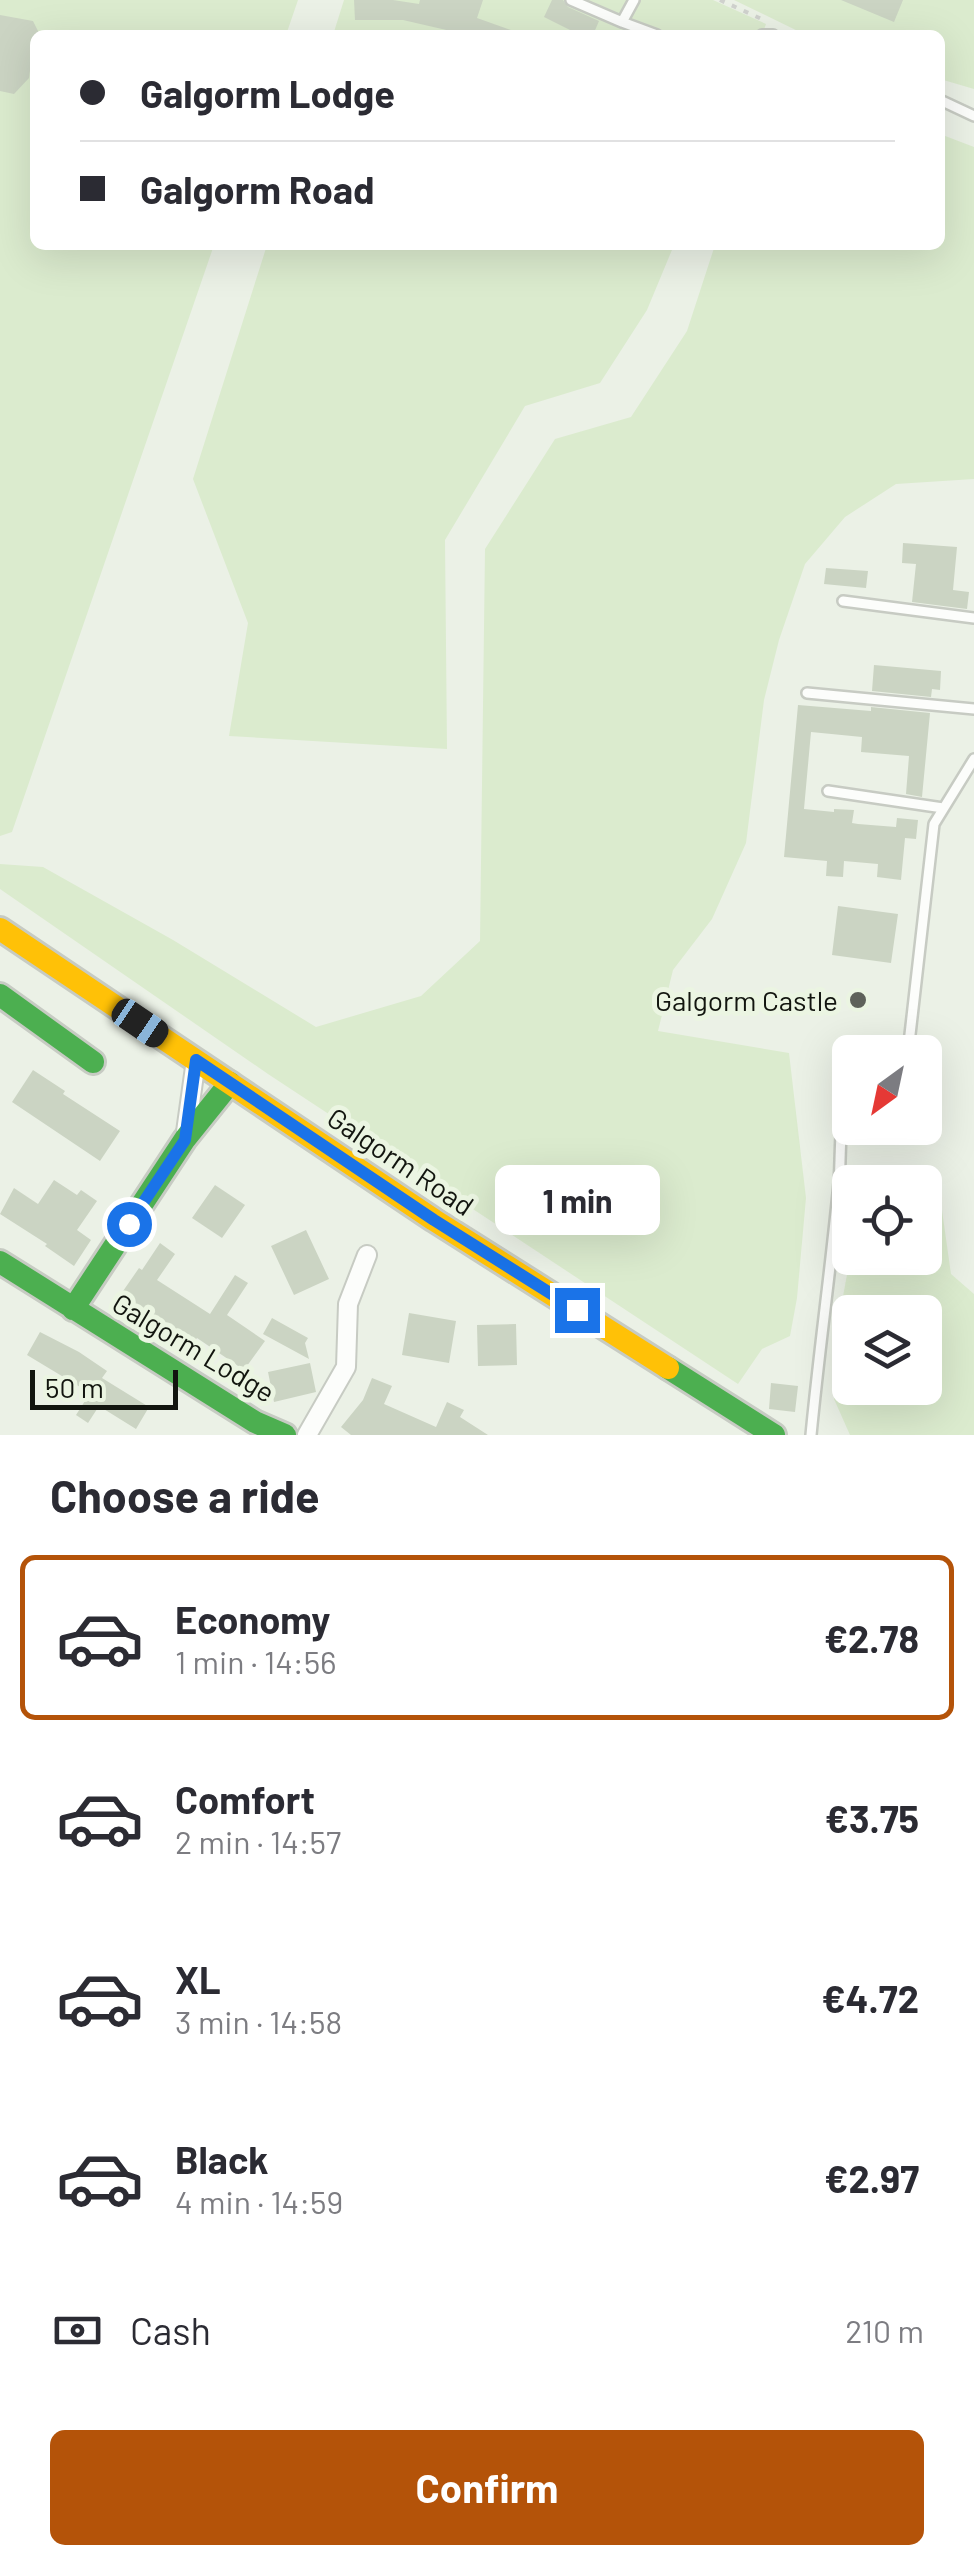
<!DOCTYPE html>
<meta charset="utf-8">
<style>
body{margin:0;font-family:Barlow,sans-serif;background:#f7f7f7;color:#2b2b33;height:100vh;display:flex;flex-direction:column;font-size:38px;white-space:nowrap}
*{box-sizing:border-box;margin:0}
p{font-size:32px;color:#7c7c81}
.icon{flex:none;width:55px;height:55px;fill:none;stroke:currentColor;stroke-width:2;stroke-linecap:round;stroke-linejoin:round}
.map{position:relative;height:1435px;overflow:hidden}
.panel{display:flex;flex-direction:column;background:#fff;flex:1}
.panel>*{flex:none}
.top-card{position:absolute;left:30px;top:30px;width:915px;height:220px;border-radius:15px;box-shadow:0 10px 40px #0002;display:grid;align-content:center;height:220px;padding:0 50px;background:#fff}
.needle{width:65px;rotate:213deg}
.tools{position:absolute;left:832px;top:1035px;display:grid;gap:20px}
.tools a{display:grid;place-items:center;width:110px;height:110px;border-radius:15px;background:#fff;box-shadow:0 10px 40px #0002;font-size:50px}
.scale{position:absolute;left:30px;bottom:25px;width:148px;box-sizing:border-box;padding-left:10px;border:5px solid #12150f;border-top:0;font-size:28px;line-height:35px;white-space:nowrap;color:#12150f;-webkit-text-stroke:8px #ebf5e2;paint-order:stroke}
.end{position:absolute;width:45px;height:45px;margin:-22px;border:12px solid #1a73e8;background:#fff;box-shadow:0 0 0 5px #fff}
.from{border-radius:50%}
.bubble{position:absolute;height:70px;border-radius:15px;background:#fff;box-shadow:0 10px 40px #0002;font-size:32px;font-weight:700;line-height:70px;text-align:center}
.car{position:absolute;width:30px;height:60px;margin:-30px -15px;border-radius:12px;box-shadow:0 0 8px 2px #0007;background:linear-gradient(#222 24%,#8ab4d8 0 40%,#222 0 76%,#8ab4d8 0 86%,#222 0)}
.top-card b{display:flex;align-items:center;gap:35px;height:95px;font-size:38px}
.top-card b+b{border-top:2px solid #e1e1e2}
.top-card i{width:25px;height:25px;background:#2b2b33}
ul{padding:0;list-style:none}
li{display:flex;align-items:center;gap:30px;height:165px;margin:0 20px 15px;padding:0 30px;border:5px solid transparent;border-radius:15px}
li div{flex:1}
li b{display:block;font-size:38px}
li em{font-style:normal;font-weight:700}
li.selected{border-color:#b45309}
li>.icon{width:90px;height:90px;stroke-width:1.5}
h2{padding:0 50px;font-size:45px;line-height:120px}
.pay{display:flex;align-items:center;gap:25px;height:110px;padding:0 50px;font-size:38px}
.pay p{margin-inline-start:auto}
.action{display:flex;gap:20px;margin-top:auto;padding:20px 50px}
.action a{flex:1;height:115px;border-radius:15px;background:#b45309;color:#fff;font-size:40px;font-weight:700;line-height:115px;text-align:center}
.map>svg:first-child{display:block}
.green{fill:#dbebce;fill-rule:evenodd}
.building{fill:#cbd4c3}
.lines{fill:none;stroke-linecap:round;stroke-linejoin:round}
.lane-casing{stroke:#c7cbc3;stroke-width:14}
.street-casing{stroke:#c7cbc3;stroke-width:22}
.fast-casing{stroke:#c7cbc3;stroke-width:28}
.slow-casing{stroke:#c7cbc3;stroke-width:28}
.path{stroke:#cfd1cd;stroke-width:4;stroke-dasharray:5 8;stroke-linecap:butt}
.lane{stroke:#fcfdfb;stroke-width:9}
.street{stroke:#fcfdfb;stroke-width:18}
.fast{stroke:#4caf50;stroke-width:22}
.slow{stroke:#ffc107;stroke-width:22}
.route{stroke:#1a73e8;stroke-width:12}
.poi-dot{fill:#5e625a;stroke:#ebf5e2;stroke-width:4}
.labels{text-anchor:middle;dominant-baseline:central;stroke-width:10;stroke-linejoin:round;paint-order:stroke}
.poi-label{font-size:28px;fill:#12150f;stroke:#ebf5e2;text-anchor:end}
.street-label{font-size:28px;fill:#12150f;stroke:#ebf5e2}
</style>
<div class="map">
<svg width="974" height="1435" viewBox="0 0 974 1435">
<rect width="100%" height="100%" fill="#ebf1e6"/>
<path class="green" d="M0,0H298L286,35H35V245H214L12,832L0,836Z
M344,0H713L766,24L762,35H333Z
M734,0H974V89L940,79V35H806Z
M940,134L974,147V479L896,484L845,517L805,564L779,640L764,700L746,843L712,919L673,970L658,1031L789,1053L806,1198L797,1298L790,1336L762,1349L738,1384L268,1074L0,889V864L43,867L173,940L316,1027L421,996L480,941L485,549L555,439L631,417L687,331L715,245H940Z
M267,245H674L647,310L600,383L525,406L445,540L447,749L229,736L248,623L193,479Z
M925,1187L939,1189L951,1274L974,1294V1435H850L834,1399V1346L850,1258H925ZM925,1312V1388H850V1312Z"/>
<path class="building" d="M354,0H393L419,4L420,0H483L477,18L519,33V35H468L403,20H355Z
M552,0H563L568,7L599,21L593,35H580L544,17Z
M841,0H903L894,22Z
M0,15L33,21L38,31V35H35L29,78L14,94L0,91Z
M903,543L957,547L953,590L969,592L967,609L912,602L916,564L902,563Z
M826,568L868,571L866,588L824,584Z
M874,665L941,671L940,690L932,689L931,697L872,691Z
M798,705L871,711V707L930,713L922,797L906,794L909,756L861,752L862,737L811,732L804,809L834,812V809L854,810L852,823L858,824L896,827L897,818L918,820L916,839L905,838L901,880L877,877L878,864L844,861L843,877L826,876L827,861L784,857Z
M838,906L898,914L891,963L832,955Z
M33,1070L65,1091L63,1094L120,1131L100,1161L12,1102Z
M54,1180L77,1195L81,1190L97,1201L77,1230L91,1240L74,1266L45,1246L47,1244L0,1214L14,1188L38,1204Z
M215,1185L245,1205L222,1238L192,1218Z
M306,1230L329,1279L294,1295L271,1246Z
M160,1243L175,1254L157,1280L210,1314L235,1275L248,1283L227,1315L265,1341L244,1370L197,1338L193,1343L121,1294L139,1268L142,1270Z
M409,1313L456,1321L449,1363L402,1355Z
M272,1318L308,1338L305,1343L309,1359L263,1334Z
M516,1324L517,1365L478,1366L477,1325Z
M40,1332L79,1352L107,1371L102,1378L149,1407L136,1429L99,1406L88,1423L76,1415L90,1393L27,1355Z
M310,1363L316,1392L274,1402L268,1372Z
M372,1378L392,1386L384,1404L436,1427L447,1402L464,1410L460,1417L488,1435H351L341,1427L363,1400Z
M771,1383L798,1386L795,1412L769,1409Z"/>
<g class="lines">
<g class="lane-casing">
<path id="lane" d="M571,0L622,22L657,35
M622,22L634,0
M762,35H773
M940,100L974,116
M843,601L974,618
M807,693L974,709
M828,791L943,808
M908,1052L934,824L974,759
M811,1435C819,1351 831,1267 839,1183C841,1159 839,1102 850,1084"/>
</g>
<g class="street-casing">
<path id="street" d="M185,1139L196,1060
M307,1435L346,1367L348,1304L367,1255"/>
</g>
<g class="fast-casing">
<path id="fast" d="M0,995L93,1062
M0,1262L255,1422L285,1435
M73,1309L185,1139L230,1083
M668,1368L774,1435"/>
</g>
<g class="slow-casing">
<path id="slow" d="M0,929L434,1220L668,1368"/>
</g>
<path class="path" d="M720,0L766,21"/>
<use href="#lane" class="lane"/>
<use href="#street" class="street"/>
<use href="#fast" class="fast"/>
<use href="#slow" class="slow"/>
</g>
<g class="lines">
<path class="route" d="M129,1224L185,1140L196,1060L434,1220L577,1310"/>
</g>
<circle class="poi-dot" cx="858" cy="1000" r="10"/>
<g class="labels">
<g class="poi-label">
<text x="838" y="1000">Galgorm Castle</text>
</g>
<g class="street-label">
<text transform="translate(401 1161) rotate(34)">Galgorm Road</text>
<text transform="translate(194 1347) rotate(31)">Galgorm Lodge</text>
</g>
</g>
</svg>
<div class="tools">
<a><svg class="needle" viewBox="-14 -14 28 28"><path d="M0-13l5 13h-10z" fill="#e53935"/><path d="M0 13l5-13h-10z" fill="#7c7c81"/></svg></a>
<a><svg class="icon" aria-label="locate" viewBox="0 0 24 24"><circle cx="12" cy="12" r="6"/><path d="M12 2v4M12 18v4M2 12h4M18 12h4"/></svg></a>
<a><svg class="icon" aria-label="layers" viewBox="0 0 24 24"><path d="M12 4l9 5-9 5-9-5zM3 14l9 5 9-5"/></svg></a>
</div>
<div class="scale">50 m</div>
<i class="end from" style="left:129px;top:1224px"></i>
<i class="end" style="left:577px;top:1310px"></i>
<div class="bubble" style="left:495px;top:1165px;width:165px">1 min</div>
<i class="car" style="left:140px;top:1023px;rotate:124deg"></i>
<div class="top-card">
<b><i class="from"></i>Galgorm Lodge</b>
<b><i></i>Galgorm Road</b>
</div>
</div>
<section class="panel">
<h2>Choose a ride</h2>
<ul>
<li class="selected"><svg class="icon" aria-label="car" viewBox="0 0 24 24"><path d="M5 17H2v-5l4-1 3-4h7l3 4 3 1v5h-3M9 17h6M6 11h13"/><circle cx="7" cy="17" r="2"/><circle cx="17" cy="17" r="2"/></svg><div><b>Economy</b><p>1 min · 14:56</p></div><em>€2.78</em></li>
<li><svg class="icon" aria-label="car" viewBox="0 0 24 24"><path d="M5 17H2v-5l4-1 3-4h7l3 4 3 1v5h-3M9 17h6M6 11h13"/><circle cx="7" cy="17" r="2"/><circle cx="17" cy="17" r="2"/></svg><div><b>Comfort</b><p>2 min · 14:57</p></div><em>€3.75</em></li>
<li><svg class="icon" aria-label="car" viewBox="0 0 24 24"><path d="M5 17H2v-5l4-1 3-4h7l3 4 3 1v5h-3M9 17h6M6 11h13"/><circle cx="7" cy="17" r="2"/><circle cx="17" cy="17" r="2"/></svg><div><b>XL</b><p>3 min · 14:58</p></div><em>€4.72</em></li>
<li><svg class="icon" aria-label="car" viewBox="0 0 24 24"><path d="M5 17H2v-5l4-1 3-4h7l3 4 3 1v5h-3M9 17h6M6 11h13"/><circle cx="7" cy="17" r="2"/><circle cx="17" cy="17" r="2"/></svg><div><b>Black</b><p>4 min · 14:59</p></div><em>€2.97</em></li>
</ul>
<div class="pay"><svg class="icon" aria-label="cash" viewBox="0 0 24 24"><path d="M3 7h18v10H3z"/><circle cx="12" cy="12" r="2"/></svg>Cash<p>210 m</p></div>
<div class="action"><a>Confirm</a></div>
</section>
